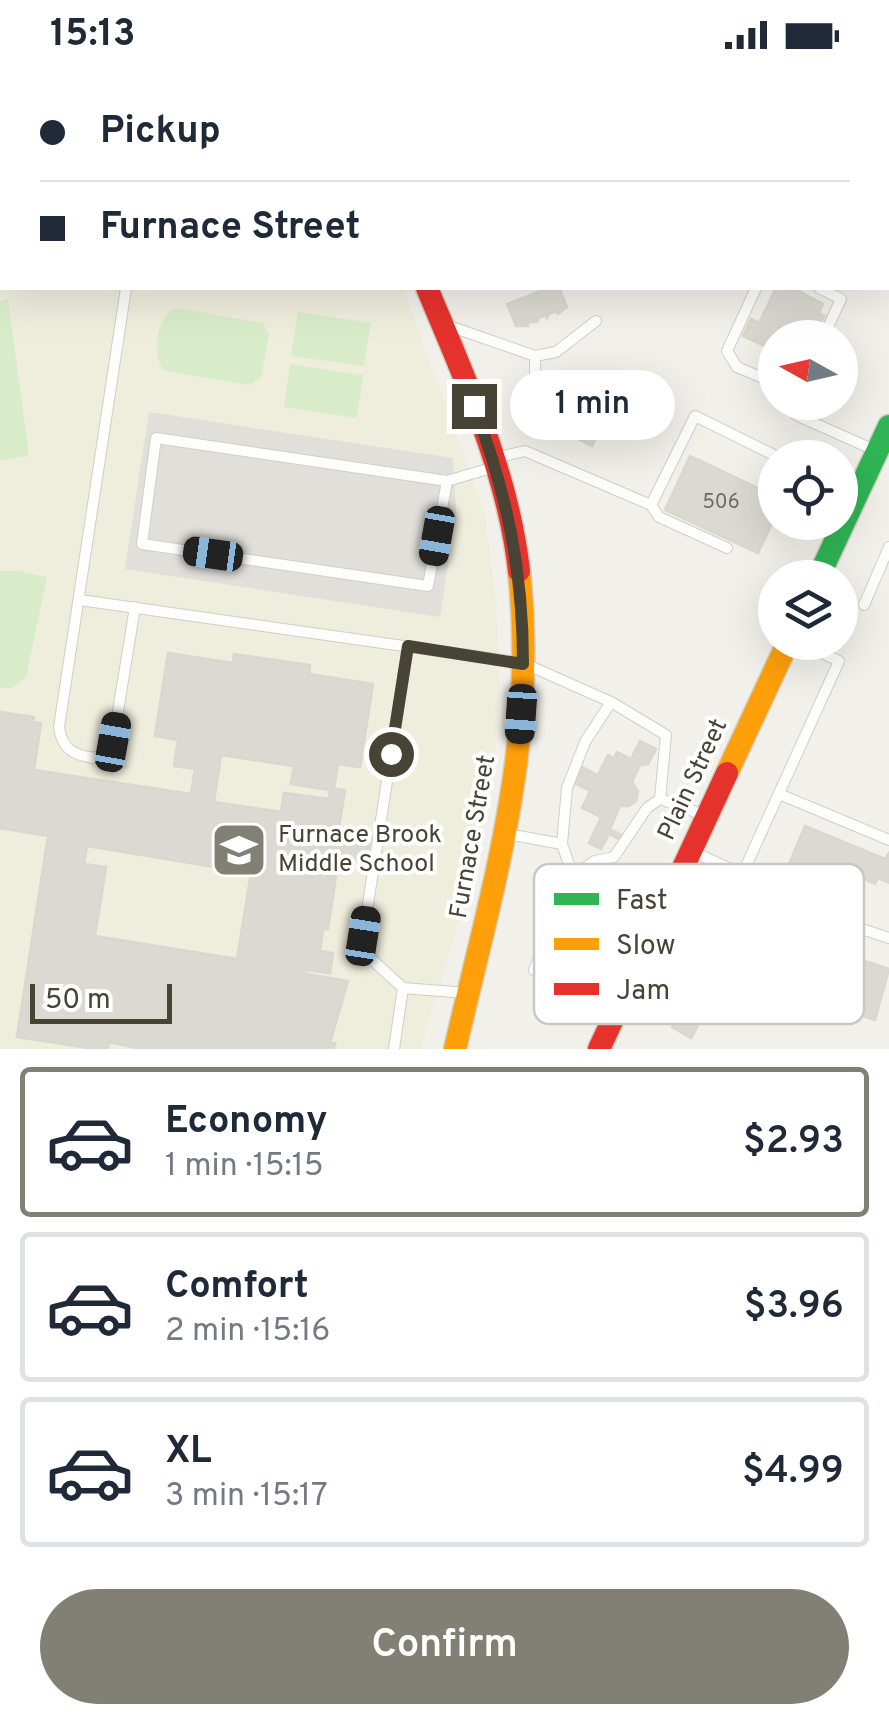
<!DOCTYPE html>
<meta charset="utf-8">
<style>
body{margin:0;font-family:Overpass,sans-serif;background:#f6f6f7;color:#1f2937;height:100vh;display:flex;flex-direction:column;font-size:38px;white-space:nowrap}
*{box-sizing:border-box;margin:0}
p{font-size:32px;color:#747a83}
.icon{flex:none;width:55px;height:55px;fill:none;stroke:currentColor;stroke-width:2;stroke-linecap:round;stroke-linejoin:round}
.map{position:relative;height:979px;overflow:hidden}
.side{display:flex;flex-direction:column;background:#fff;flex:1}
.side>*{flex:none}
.guide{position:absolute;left:0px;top:0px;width:890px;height:220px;box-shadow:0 10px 40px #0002;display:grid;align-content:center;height:220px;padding:0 40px;background:#fff}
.needle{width:65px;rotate:278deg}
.tools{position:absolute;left:758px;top:250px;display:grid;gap:20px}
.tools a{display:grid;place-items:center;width:100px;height:100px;border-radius:50%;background:#fff;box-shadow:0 10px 40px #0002;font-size:50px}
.scale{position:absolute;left:30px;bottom:25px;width:142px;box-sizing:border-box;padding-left:10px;border:5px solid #474436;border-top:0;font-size:28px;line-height:35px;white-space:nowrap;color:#474436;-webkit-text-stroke:8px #fff;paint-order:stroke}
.end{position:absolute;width:45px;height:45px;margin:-22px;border:12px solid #474436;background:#fff;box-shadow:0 0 0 5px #fff}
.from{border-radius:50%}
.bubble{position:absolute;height:70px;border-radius:35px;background:#fff;box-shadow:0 10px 40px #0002;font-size:32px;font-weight:600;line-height:70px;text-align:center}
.car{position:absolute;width:30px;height:60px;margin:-30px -15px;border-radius:12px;box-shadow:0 0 8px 2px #0007;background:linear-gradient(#222 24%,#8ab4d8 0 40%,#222 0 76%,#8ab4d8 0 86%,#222 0)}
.guide b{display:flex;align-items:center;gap:35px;height:95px;font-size:38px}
.guide b+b{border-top:2px solid #e0e1e3}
.guide i{width:25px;height:25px;background:#1f2937}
ul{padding:18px 0 0;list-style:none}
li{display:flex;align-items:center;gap:30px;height:150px;margin:0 20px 15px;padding:0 20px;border:5px solid #e0e1e3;border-radius:10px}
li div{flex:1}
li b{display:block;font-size:38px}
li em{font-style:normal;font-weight:600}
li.on{border-color:#828075}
li>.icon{width:90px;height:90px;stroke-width:1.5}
.primary-button{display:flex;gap:20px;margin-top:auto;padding:20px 40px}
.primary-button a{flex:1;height:115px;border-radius:60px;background:#828075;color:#fff;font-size:40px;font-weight:600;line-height:115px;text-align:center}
.status{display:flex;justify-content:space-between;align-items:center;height:70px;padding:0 50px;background:#fff;direction:ltr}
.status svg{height:28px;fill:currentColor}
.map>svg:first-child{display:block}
.education{fill:#efeddc}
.green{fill:#d8ecca}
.parking{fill:#e0dfda}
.building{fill:#dbd9d2;stroke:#d9d7d0;stroke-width:2.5;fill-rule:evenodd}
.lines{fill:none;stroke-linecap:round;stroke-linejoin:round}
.lane-casing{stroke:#cfcec7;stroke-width:12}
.fast-casing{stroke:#d1cfc1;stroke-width:25}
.slow-casing{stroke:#d1cfc1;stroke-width:25}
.jam-casing{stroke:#d1cfc1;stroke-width:25}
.lane{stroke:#fdfdfc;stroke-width:10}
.fast{stroke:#30b455;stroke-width:22}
.slow{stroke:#ff9f0a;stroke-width:22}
.jam{stroke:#e5322d;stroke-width:22}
.route{stroke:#474436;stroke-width:12}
.labels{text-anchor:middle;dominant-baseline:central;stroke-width:8;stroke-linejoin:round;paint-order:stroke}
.number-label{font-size:20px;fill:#6d6a5e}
.street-label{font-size:25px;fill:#474436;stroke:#fff}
.poi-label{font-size:25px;fill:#474436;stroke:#fff;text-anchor:start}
.key{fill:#fff;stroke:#c8c7c3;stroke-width:2.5}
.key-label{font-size:28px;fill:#474436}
</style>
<div class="status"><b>15:13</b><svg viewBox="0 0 49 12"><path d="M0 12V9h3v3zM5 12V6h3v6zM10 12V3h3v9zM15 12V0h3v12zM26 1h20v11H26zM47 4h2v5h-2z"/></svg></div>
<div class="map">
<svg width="889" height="979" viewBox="0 0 889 979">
<rect width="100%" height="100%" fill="#f1f0ea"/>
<path class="education" d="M0,199H2V218H403L484,440L496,529L500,618L494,692L462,839L421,979H0Z"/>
<path class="green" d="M8,229L29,386L0,390V231Z
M176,238L263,253L269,266L261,307L249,315L164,301C151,284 156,247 176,238Z
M298,242L371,253L364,296L291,286Z
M290,294L363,305L357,348L284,337Z
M0,501H19L47,507L26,607L12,618H0Z"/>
<path class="parking" d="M149,342L453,388L456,443L440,547L125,499Z"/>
<path class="building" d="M548,218H559L567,237L558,244L557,241L549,244L547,248L546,245L537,249L538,251L527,253L528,256H516L507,234Z
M776,218H793L823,234L819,243L824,246L814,268H775V281L743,266L751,249L759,253Z
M590,316L615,328L592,376L568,364L578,342L570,338L576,326L584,329Z
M690,386L775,426V447L758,483L665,440Z
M168,583L233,593L234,584L310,595L309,604L373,614L360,697L338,694L334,719L345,720L338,763L349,765L350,761L371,764L367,792L334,783L330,805L336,806L328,859H323L320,881L333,883L330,903L307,900L306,904L348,911L330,973H335L334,979H142L109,972L108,979H95L17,967L48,766L0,758V642L34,647L33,652L41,653L34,700L191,724L195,699L174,696L178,670L155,666ZM221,685L294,696L291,714L330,720L329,729L284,723L281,742L214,732ZM87,776L251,803L237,889L95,866L106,797L84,794Z
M640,671L656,679L648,694L640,695L632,712L638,721L636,731L629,736H620L610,759L622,765L620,770L609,764L601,779L589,773L601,747L582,738L590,721L574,713L582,697L598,705L608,685L614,688L617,682L631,689Z
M805,756L885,789L889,783V813L878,808L875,814L823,792L814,813L786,801Z
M862,890L889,899L875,950L846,941Z
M686,932L705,943L691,968L672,957Z"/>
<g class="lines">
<g class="lane-casing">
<path id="lane" d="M479,0L480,2
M780,0V2
M888,189L889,190
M126,218L59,657C62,679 73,685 94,688L105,683L113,672L135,537
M756,218L727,281L737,297L775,313
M819,218L841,229L823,268
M452,257L535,286V344
M535,286L556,282L596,251
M796,332V345L872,379
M499,387L525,381L651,435L659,447L727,478
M447,411L428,516L142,474L156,368L447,411L491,398
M651,435L695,346L780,388
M80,530L523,593L611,632L666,665L660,729
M864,535L889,477
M779,724L889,770
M513,765L562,774L573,806L534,900
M562,774L567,718L585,672L611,632
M696,783L859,858L889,868
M742,805L839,591L798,572
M573,806L595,791L614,787L647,738L660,729L704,745
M403,918L467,923
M394,979L403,918L367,885L363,866L408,576"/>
</g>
<g class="fast-casing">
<path id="fast" d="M358,0L359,2
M671,2L675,0
M818,508L889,356"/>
</g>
<g class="slow-casing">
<path id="slow" d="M0,180H2
M727,703L788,572
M455,979C493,815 538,673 519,501"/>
</g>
<g class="jam-casing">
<path id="jam" d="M427,218C465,309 508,402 519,501
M599,979L727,703"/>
</g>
<use href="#lane" class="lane"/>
<use href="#fast" class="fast"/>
<use href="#slow" class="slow"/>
<use href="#jam" class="jam"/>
</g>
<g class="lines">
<path class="route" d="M391,684L408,576L523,594C523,500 507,424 474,336"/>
</g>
<defs>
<g id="school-square" transform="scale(2.875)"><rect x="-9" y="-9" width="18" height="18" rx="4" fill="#828075" stroke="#fff"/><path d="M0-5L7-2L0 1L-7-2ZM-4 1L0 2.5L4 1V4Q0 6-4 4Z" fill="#fff"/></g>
</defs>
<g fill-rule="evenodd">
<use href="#school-square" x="239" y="780"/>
</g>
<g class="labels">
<g class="number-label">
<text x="721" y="433">506</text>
</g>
<g class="street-label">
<text transform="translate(694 710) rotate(-65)">Plain Street</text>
<text transform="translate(474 767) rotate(-80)">Furnace Street</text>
</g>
<g class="poi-label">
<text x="278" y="766">Furnace Brook<tspan x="278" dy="29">Middle School</tspan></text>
</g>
</g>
<rect x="534" y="794" width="330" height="160" rx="15" class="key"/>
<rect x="554" y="823" width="45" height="12" fill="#30b455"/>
<rect x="554" y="868" width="45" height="12" fill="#ff9f0a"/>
<rect x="554" y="913" width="45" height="12" fill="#e5322d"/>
<g class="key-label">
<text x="616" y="839">Fast</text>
<text x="616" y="884">Slow</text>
<text x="616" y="929">Jam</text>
</g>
</svg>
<div class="tools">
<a><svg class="needle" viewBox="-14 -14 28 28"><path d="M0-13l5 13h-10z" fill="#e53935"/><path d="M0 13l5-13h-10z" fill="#747a83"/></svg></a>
<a><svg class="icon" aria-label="locate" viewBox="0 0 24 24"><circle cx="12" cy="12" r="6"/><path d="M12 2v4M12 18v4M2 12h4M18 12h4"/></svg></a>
<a><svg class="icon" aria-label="layers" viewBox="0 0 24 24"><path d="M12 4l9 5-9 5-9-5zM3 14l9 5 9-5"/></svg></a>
</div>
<div class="scale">50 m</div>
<i class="end from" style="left:391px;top:684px"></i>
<i class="end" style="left:474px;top:336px"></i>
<div class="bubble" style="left:510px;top:300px;width:165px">1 min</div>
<i class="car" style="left:437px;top:466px;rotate:190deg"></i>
<i class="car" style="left:213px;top:484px;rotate:278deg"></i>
<i class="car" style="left:521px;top:644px;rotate:184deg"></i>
<i class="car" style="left:113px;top:672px;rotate:10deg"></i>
<i class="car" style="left:363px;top:866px;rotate:9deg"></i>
<div class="guide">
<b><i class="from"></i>Pickup</b>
<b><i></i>Furnace Street</b>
</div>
</div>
<section class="side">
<ul>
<li class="on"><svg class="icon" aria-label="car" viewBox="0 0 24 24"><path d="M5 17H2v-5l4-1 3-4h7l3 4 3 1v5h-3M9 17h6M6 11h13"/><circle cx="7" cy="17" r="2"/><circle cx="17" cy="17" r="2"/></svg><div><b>Economy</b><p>1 min · 15:15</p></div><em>$2.93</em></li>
<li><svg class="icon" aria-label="car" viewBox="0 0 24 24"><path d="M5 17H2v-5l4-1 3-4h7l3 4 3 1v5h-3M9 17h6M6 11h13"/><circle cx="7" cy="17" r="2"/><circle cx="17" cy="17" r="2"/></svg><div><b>Comfort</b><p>2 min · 15:16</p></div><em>$3.96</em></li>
<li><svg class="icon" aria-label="car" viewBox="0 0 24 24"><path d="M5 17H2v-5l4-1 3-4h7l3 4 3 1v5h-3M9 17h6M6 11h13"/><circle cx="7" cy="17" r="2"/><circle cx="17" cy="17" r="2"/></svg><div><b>XL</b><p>3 min · 15:17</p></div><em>$4.99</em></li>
</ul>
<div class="primary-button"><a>Confirm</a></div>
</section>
